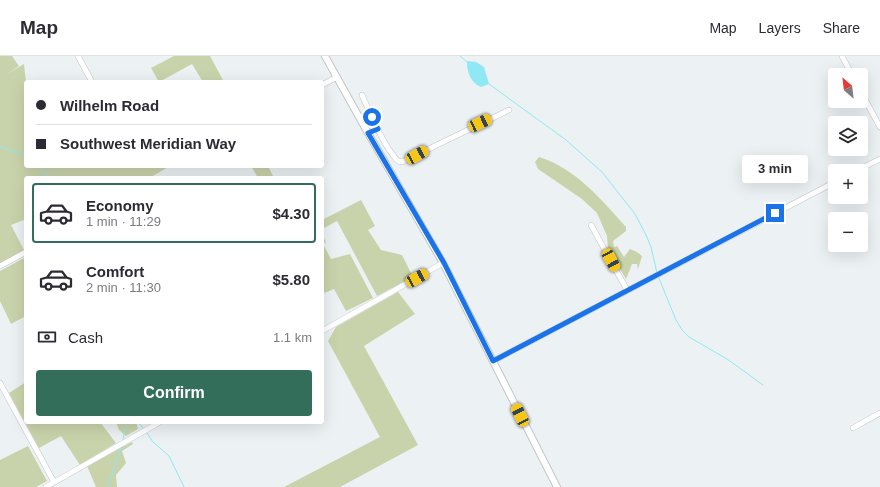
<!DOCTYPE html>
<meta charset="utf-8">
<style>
body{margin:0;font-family:Helvetica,sans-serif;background:#f2f2f3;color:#2b2b33;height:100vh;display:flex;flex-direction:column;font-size:15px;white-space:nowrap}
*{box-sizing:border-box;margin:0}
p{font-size:13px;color:#7c7c81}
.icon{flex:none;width:22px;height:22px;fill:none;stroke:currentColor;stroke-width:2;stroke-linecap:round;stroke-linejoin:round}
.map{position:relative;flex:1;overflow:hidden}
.sheet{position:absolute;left:24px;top:120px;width:300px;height:248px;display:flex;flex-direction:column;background:#fff;border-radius:4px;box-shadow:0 4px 16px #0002}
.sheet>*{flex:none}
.guide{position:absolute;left:24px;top:24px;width:300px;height:88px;border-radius:4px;box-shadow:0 4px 16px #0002;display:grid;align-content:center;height:88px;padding:0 12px;background:#fff}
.needle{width:26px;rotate:332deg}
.buttons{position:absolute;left:828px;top:12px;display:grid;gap:8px}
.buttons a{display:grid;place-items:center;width:40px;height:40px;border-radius:4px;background:#fff;box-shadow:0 4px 16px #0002;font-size:20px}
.end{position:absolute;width:18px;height:18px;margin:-9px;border:5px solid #1a73e8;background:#fff;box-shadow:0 0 0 2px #fff}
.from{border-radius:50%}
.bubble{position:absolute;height:28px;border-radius:4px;background:#fff;box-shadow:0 4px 16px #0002;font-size:13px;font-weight:700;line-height:28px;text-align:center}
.car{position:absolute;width:12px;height:24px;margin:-12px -6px;border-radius:5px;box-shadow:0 0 3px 1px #0007;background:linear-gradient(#f5c518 24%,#345 0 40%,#f5c518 0 76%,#345 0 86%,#f5c518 0)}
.guide b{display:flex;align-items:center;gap:14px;height:38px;font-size:15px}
.guide b+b{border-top:1px solid #e1e1e2}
.guide i{width:10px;height:10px;background:#2b2b33}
ul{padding:7px 0 0;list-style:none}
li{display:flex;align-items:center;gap:12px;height:60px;margin:0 8px 6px;padding:0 4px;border:2px solid transparent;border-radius:4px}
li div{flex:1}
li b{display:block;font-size:15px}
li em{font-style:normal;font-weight:700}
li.on{border-color:#326e59}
li>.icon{width:36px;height:36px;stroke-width:1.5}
.pay{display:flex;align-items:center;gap:10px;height:44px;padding:0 12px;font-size:15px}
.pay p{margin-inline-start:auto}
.action{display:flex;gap:8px;margin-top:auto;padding:8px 12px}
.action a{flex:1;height:46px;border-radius:4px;background:#326e59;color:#fff;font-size:16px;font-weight:700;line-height:46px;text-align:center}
header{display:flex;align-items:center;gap:24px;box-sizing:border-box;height:56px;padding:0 20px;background:#fff;border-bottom:1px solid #e1e1e2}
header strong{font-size:19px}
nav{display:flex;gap:22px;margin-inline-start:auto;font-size:14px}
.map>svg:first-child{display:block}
.green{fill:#c9d3ab}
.water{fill:#8fe8f4}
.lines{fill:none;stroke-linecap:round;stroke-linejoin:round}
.stream{stroke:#8fe8f4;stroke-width:1}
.minor-casing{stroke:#c1c5c9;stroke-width:6}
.major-casing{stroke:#c1c5c9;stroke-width:8}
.minor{stroke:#fff;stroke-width:5}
.major{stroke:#fff;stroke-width:6}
.route{stroke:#1a73e8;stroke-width:5}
</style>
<header>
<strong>Map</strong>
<nav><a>Map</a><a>Layers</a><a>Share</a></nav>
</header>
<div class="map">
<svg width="880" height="431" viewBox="0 0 880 431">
<rect width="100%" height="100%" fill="#ecf1f4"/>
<path class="green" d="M0,0H12L19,10L7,18L24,8L26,26V110H94L97,112L118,110H170L151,121L152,122H26V163L11,169L24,194L0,207Z
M174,0H210L224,26H203L192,8L159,26L151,12Z
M539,101C575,112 602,144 626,171V175L613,185L614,191L617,190L624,201L630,193L637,196L642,200L638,213L637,208H632L626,223L608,193L607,180L597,157L582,143L538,113L535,106Z
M251,110H268L274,122H258Z
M361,144L375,170L368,174L381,194L402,199L413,221L377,240L337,165L322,173V164Z
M322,178L326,186L323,188L331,203L350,198L373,242L346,255L334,233L322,238Z
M26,201V260L11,268L0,245V215Z
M398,236L415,258L364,290L418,389L340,431H284L380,381L328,285L336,271Z
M26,326V366H100L116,387L80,409L61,380L39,392L9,337Z
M116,366H136L138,373L126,380L119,374Z
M132,386L133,388L122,395L126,407L116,419L117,431H96L87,410Z
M28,390L47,425L36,431H0V404Z"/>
<path class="water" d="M467,5L476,6L484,11L489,28L481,31C470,26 467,16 467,5Z"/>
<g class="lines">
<path class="stream" d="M460,0L467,6
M489,28L566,84L602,116L635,158L646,179L651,191L657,217
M0,90L12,95L26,99
M38,110L44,115L47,122
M658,220L676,264L682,274L689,281L727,303L763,329
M138,366L143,372
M147,377L153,386L169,400L184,431
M123,384L126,366
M107,431C114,420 116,398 122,391"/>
<g class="minor-casing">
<path id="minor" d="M78,0L92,26
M842,0L852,19
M322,29L337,21
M861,36L880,71
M362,39C370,57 384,91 398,105L402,106L509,54
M856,115L880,103
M591,169L627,234
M0,210L26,196
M322,275L443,207
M493,305L835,126
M0,327L54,426
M853,372L880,357
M46,431L160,366"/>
</g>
<g class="major-casing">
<path id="major" d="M325,0L368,77L443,207L557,431"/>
</g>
<use href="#minor" class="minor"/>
<use href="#major" class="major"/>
</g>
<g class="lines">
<path class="route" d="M372,61L378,73L368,77L444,207L493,305L775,157"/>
</g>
</svg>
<div class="buttons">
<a><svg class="needle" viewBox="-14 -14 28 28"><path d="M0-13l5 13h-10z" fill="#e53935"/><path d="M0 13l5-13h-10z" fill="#7c7c81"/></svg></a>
<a><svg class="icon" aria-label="layers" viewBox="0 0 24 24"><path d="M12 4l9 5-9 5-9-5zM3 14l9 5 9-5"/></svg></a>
<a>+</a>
<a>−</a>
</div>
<i class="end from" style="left:372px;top:61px"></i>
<i class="end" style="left:775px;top:157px"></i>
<div class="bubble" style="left:742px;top:99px;width:66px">3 min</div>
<i class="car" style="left:480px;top:67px;rotate:65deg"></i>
<i class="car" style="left:417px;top:99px;rotate:61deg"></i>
<i class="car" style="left:611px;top:204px;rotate:151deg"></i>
<i class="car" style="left:417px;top:222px;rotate:61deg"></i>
<i class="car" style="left:520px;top:359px;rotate:334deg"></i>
<div class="guide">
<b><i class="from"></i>Wilhelm Road</b>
<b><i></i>Southwest Meridian Way</b>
</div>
<section class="sheet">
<ul>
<li class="on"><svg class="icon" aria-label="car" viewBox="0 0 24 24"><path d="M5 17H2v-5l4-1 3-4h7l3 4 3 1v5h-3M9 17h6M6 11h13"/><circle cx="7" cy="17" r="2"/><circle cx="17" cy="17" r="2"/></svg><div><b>Economy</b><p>1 min · 11:29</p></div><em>$4.30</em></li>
<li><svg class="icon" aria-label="car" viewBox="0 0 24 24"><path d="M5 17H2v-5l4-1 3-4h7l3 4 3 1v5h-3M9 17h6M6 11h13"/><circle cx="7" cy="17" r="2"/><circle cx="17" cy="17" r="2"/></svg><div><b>Comfort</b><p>2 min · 11:30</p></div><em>$5.80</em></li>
</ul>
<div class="pay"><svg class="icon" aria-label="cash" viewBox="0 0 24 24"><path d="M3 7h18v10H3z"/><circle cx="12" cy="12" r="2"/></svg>Cash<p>1.1 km</p></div>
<div class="action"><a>Confirm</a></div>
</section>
</div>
